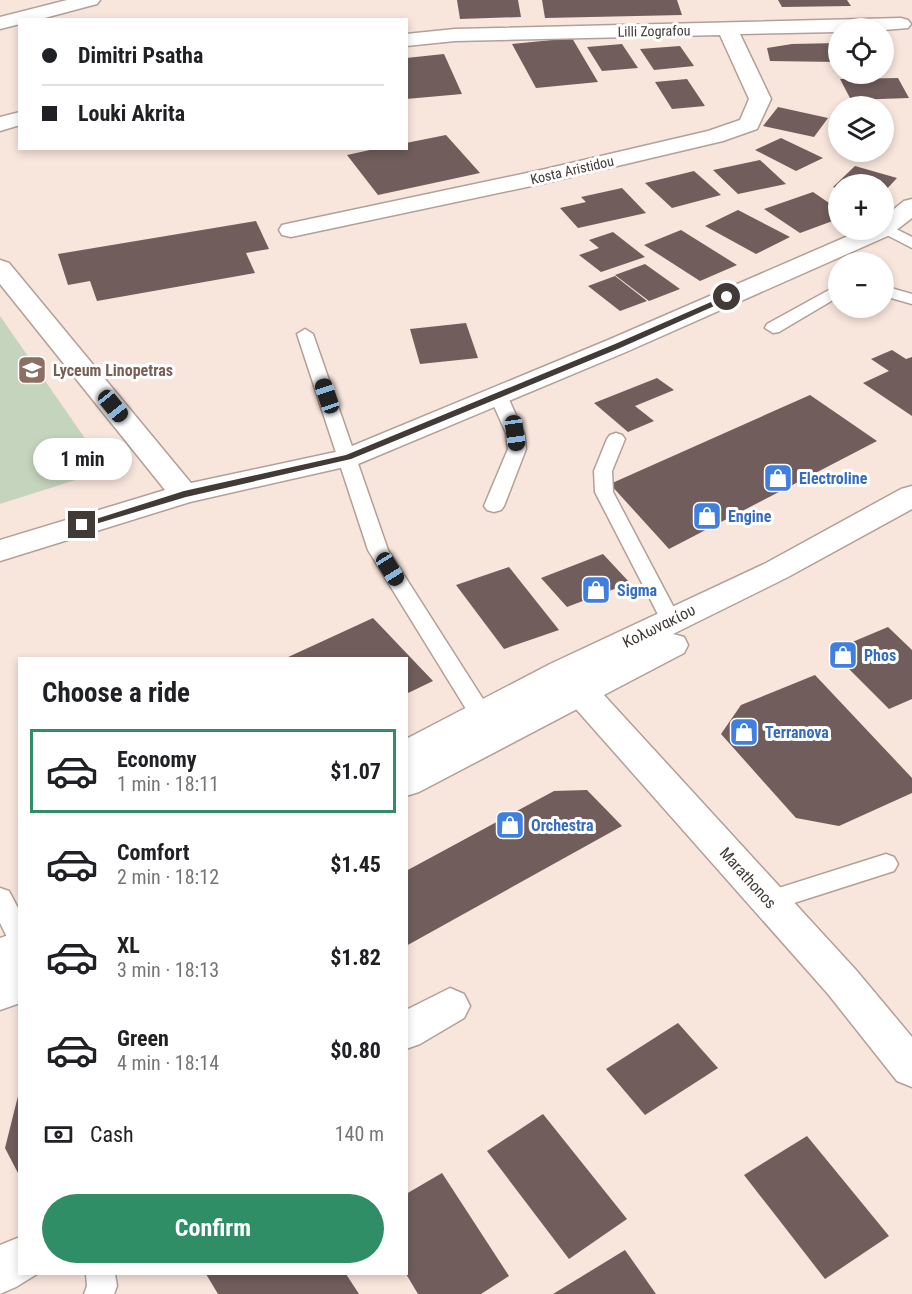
<!DOCTYPE html>
<meta charset="utf-8">
<style>
body{margin:0;font-family:"Roboto Condensed",sans-serif;background:#f6f6f6;color:#202124;height:100vh;display:flex;flex-direction:column;font-size:22px;white-space:nowrap}
*{box-sizing:border-box;margin:0}
p{font-size:20px;color:#757577}
.icon{flex:none;width:33px;height:33px;fill:none;stroke:currentColor;stroke-width:2;stroke-linecap:round;stroke-linejoin:round}
.map{position:relative;flex:1;overflow:hidden}
.sheet{position:absolute;left:18px;top:657px;width:390px;height:618px;display:flex;flex-direction:column;background:#fff;border-radius:0px;box-shadow:0 3px 9px #0003}
.sheet>*{flex:none}
.guide{position:absolute;left:18px;top:18px;width:390px;height:132px;border-radius:0px;box-shadow:0 3px 9px #0003;display:grid;align-content:center;height:132px;padding:0 24px;background:#fff}
.tools{position:absolute;left:828px;top:18px;display:grid;gap:12px}
.tools a{display:grid;place-items:center;width:66px;height:66px;border-radius:50%;background:#fff;box-shadow:0 3px 9px #0003;font-size:30px}
.end{position:absolute;width:27px;height:27px;margin:-14px;border:8px solid #423a37;background:#fff;box-shadow:0 0 0 3px #fff}
.from{border-radius:50%}
.bubble{position:absolute;height:42px;border-radius:21px;background:#fff;box-shadow:0 3px 9px #0003;font-size:20px;font-weight:700;line-height:42px;text-align:center}
.car{position:absolute;width:18px;height:36px;margin:-18px -9px;border-radius:8px;box-shadow:0 0 4px 2px #0007;background:linear-gradient(#222 24%,#8ab4d8 0 40%,#222 0 76%,#8ab4d8 0 86%,#222 0)}
.guide b{display:flex;align-items:center;gap:21px;height:57px;font-size:22px}
.guide b+b{border-top:2px solid #e0e0e0}
.guide i{width:15px;height:15px;background:#202124}
ul{padding:0;list-style:none}
li{display:flex;align-items:center;gap:18px;height:84px;margin:0 12px 9px;padding:0 12px;border:3px solid transparent;border-radius:0px}
li div{flex:1}
li b{display:block;font-size:22px}
li em{font-style:normal;font-weight:700}
li.on{border-color:#2f8e66}
li>.icon{width:54px;height:54px;stroke-width:1.5}
h2{padding:0 24px;font-size:27px;line-height:72px}
.pay{display:flex;align-items:center;gap:15px;height:66px;padding:0 24px;font-size:22px}
.pay p{margin-inline-start:auto}
.button{display:flex;gap:12px;margin-top:auto;padding:12px 24px}
.button a{flex:1;height:69px;border-radius:36px;background:#2f8e66;color:#fff;font-size:24px;font-weight:700;line-height:69px;text-align:center}
.map>svg:first-child{display:block}
.green{fill:#c5d4bc}
.building{fill:#705d5c}
.lines{fill:none;stroke-linecap:round;stroke-linejoin:round}
.service-casing{stroke:#b2a098;stroke-width:3}
.minor-casing{stroke:#b2a098;stroke-width:3}
.secondary-casing{stroke:#b2a098;stroke-width:3}
.service{fill:#fff;fill-rule:evenodd}
.minor{fill:#fff;fill-rule:evenodd}
.secondary{fill:#fff;fill-rule:evenodd}
.route{fill:#423a37}
.labels{text-anchor:middle;dominant-baseline:central;stroke-width:6;stroke-linejoin:round;paint-order:stroke}
.far-street-label{font-size:14px;fill:#423a37;stroke:#fff}
.education-label{font-size:16px;font-weight:bold;fill:#785e54;stroke:#fff;text-anchor:start}
.shop-label{font-size:16px;font-weight:bold;fill:#366cbe;stroke:#fff;text-anchor:start}
.street-label{font-size:16px;fill:#423a37;stroke:#fff}
</style>
<div class="map">
<svg width="912" height="1294" viewBox="0 0 912 1294">
<rect width="100%" height="100%" fill="#f8e5dc"/>
<path class="green" d="M0,316L107,470L0,504Z"/>
<path class="building" d="M457,0H518L521,17L460,19Z
M542,0H677L682,15L545,18Z
M778,0H847L851,6L782,7Z
M572,38L598,82L536,88L512,44Z
M838,43V62L770,61L767,48L792,44Z
M622,44L638,68L602,71L587,47Z
M680,46L694,66L654,70L640,49Z
M884,47L887,48L892,63H884Z
M444,54L462,94L406,99V58Z
M898,78L909,98L851,100L840,79Z
M687,79L705,106L672,109L655,82Z
M778,107L828,118L814,137L763,126Z
M446,135L480,173L378,195L347,155L379,148H406V143Z
M781,138L823,158L796,171L755,150Z
M760,160L786,184L738,194L713,170Z
M855,166L897,178L884,192V184H838V189L833,187Z
M694,171L721,195L672,208L645,183Z
M622,188L646,213L578,228L560,208L586,202L581,197Z
M813,192L838,209V219L800,233L764,209Z
M738,210L790,237L756,254L705,226Z
M256,221L269,249L246,253L255,273L97,301L90,281L68,285L58,254Z
M681,230L737,265L700,281L644,245Z
M613,232L645,257L601,272L579,255L599,248L589,240Z
M645,264L680,289L649,301L615,275Z
M615,276L647,301L620,311L588,286Z
M466,323L478,358L420,364L410,329Z
M892,350L906,359L912,357V416L863,383L889,371L871,359Z
M657,378L674,390L635,406L654,421L628,432L594,403Z
M810,395L877,441L669,549L610,484Z
M603,554L630,583L567,607L541,578Z
M509,567L559,630L504,649L456,585Z
M373,618L433,681L406,694V658H286Z
M888,627L912,650V699L889,709L831,651Z
M815,675L912,778V793L839,826L796,818L721,734L741,705Z
M587,790L622,826L406,946V871L554,791Z
M678,1023L718,1068L645,1115L606,1069Z
M19,1092H20V1177L5,1148Z
M543,1114L627,1219L569,1259L487,1151Z
M807,1136L889,1236L825,1279L744,1175Z
M442,1173L509,1276L481,1294H418L406,1274V1194Z
M625,1250L656,1294H553Z
M206,1274H346L359,1294H218Z"/>
<g class="lines">
<g class="service-casing">
<path id="service" d="M884,223L912,237V248L879,231L877,230H884Z
M838,285V297L779,332L773,333L765,328L767,324Z
M884,286L912,294V304L884,296Z
M305,329L313,334L388,550L490,710L493,716L490,722L482,724L474,722L368,550L297,334Z
M498,390L504,391L507,395L524,433L526,449L504,506L501,510L494,512L487,510L484,506L508,449L506,433L489,395L492,391Z
M616,433L622,435L625,439L612,471L613,492L681,621L678,626L671,628L664,626L595,492L594,471L607,439L610,435Z
M886,854L894,857L898,864L894,871L769,911L760,908L757,901L760,894Z
M0,888L9,891L20,912V948L11,945L0,923Z
M86,1274H115L117,1286L114,1294H84L87,1286Z"/>
</g>
<g class="minor-casing">
<path id="minor" d="M67,0H100L97,4L37,20H20V24L0,29V17Z
M901,18L908,20L911,24L908,28L884,30V28H838V32L740,34L771,99L757,129L723,141L541,184L291,237L282,235L279,230L282,225L291,223L541,170L708,131L740,120L749,99L720,35L455,41L406,46V34L455,29Z
M20,112V125L0,131V117Z
M912,199V218L890,235L626,352L358,464L190,502L0,561V540L165,490L0,284V260L9,263L191,483L340,451L608,340L862,230H884V217L904,201Z
M580,679L592,682L856,970L912,1037V1087L897,1081L828,994L568,700L563,691L568,682Z
M450,988L464,994L470,1006L464,1018L420,1044L406,1049V1010Z
M20,1237V1274H37L16,1287L0,1294V1245Z"/>
</g>
<g class="secondary-casing">
<path id="secondary" d="M912,486V509L788,577L673,634L684,637L688,645L684,653L419,792L406,796V739L550,664L766,563L901,489Z
M20,931V1003L0,1010V938Z"/>
</g>
<use href="#service" class="service"/>
<use href="#minor" class="minor"/>
<use href="#secondary" class="secondary"/>
</g>
<path class="route" d="M727,295L731,297L730,299L620,348L351,459L186,497L82,528L77,525L184,491L346,455L615,344Z"/>
<defs>
<g id="school-square" transform="scale(1.5)"><rect x="-9" y="-9" width="18" height="18" rx="4" fill="#8d6e63" stroke="#fff"/><path d="M0-5L7-2L0 1L-7-2ZM-4 1L0 2.5L4 1V4Q0 6-4 4Z" fill="#fff"/></g>
<g id="shop-square" transform="scale(1.5)"><rect x="-9" y="-9" width="18" height="18" rx="4" fill="#3f7fe0" stroke="#fff"/><path d="M-5-2.5h2.3a2.7 3.5 0 0 1 5.4 0H5L5.5 6h-11ZM-1.5-2.5h3a1.5 2.3 0 0 0-3 0Z" fill="#fff"/></g>
</defs>
<g fill-rule="evenodd">
<use href="#school-square" x="32" y="370"/>
<use href="#shop-square" x="778" y="478"/>
<use href="#shop-square" x="707" y="516"/>
<use href="#shop-square" x="596" y="590"/>
<use href="#shop-square" x="843" y="655"/>
<use href="#shop-square" x="744" y="732"/>
<use href="#shop-square" x="510" y="825"/>
</g>
<g class="labels">
<g class="far-street-label">
<text transform="translate(654 31) rotate(-1)">Lilli Zografou</text>
<text transform="translate(572 170) rotate(-13)">Kosta Aristidou</text>
</g>
<g class="education-label">
<text x="53" y="370">Lyceum Linopetras</text>
</g>
<g class="shop-label">
<text x="799" y="478">Electroline</text>
<text x="728" y="516">Engine</text>
<text x="617" y="590">Sigma</text>
<text x="864" y="655">Phos</text>
<text x="765" y="732">Terranova</text>
<text x="531" y="825">Orchestra</text>
</g>
<g class="street-label">
<text transform="translate(659 626) rotate(-26)">Κολωνακίου</text>
<text transform="translate(748 878) rotate(48)">Marathonos</text>
</g>
</g>
</svg>
<div class="tools">
<a><svg class="icon" aria-label="locate" viewBox="0 0 24 24"><circle cx="12" cy="12" r="6"/><path d="M12 2v4M12 18v4M2 12h4M18 12h4"/></svg></a>
<a><svg class="icon" aria-label="layers" viewBox="0 0 24 24"><path d="M12 4l9 5-9 5-9-5zM3 14l9 5 9-5"/></svg></a>
<a>+</a>
<a>−</a>
</div>
<i class="end from" style="left:727px;top:297px"></i>
<i class="end" style="left:82px;top:525px"></i>
<div class="bubble" style="left:33px;top:438px;width:99px">1 min</div>
<i class="car" style="left:327px;top:396px;rotate:341deg"></i>
<i class="car" style="left:113px;top:406px;rotate:141deg"></i>
<i class="car" style="left:515px;top:433px;rotate:172deg"></i>
<i class="car" style="left:390px;top:569px;rotate:148deg"></i>
<div class="guide">
<b><i class="from"></i>Dimitri Psatha</b>
<b><i></i>Louki Akrita</b>
</div>
<section class="sheet">
<h2>Choose a ride</h2>
<ul>
<li class="on"><svg class="icon" aria-label="car" viewBox="0 0 24 24"><path d="M5 17H2v-5l4-1 3-4h7l3 4 3 1v5h-3M9 17h6M6 11h13"/><circle cx="7" cy="17" r="2"/><circle cx="17" cy="17" r="2"/></svg><div><b>Economy</b><p>1 min · 18:11</p></div><em>$1.07</em></li>
<li><svg class="icon" aria-label="car" viewBox="0 0 24 24"><path d="M5 17H2v-5l4-1 3-4h7l3 4 3 1v5h-3M9 17h6M6 11h13"/><circle cx="7" cy="17" r="2"/><circle cx="17" cy="17" r="2"/></svg><div><b>Comfort</b><p>2 min · 18:12</p></div><em>$1.45</em></li>
<li><svg class="icon" aria-label="car" viewBox="0 0 24 24"><path d="M5 17H2v-5l4-1 3-4h7l3 4 3 1v5h-3M9 17h6M6 11h13"/><circle cx="7" cy="17" r="2"/><circle cx="17" cy="17" r="2"/></svg><div><b>XL</b><p>3 min · 18:13</p></div><em>$1.82</em></li>
<li><svg class="icon" aria-label="car" viewBox="0 0 24 24"><path d="M5 17H2v-5l4-1 3-4h7l3 4 3 1v5h-3M9 17h6M6 11h13"/><circle cx="7" cy="17" r="2"/><circle cx="17" cy="17" r="2"/></svg><div><b>Green</b><p>4 min · 18:14</p></div><em>$0.80</em></li>
</ul>
<div class="pay"><svg class="icon" aria-label="cash" viewBox="0 0 24 24"><path d="M3 7h18v10H3z"/><circle cx="12" cy="12" r="2"/></svg>Cash<p>140 m</p></div>
<div class="button"><a>Confirm</a></div>
</section>
</div>
